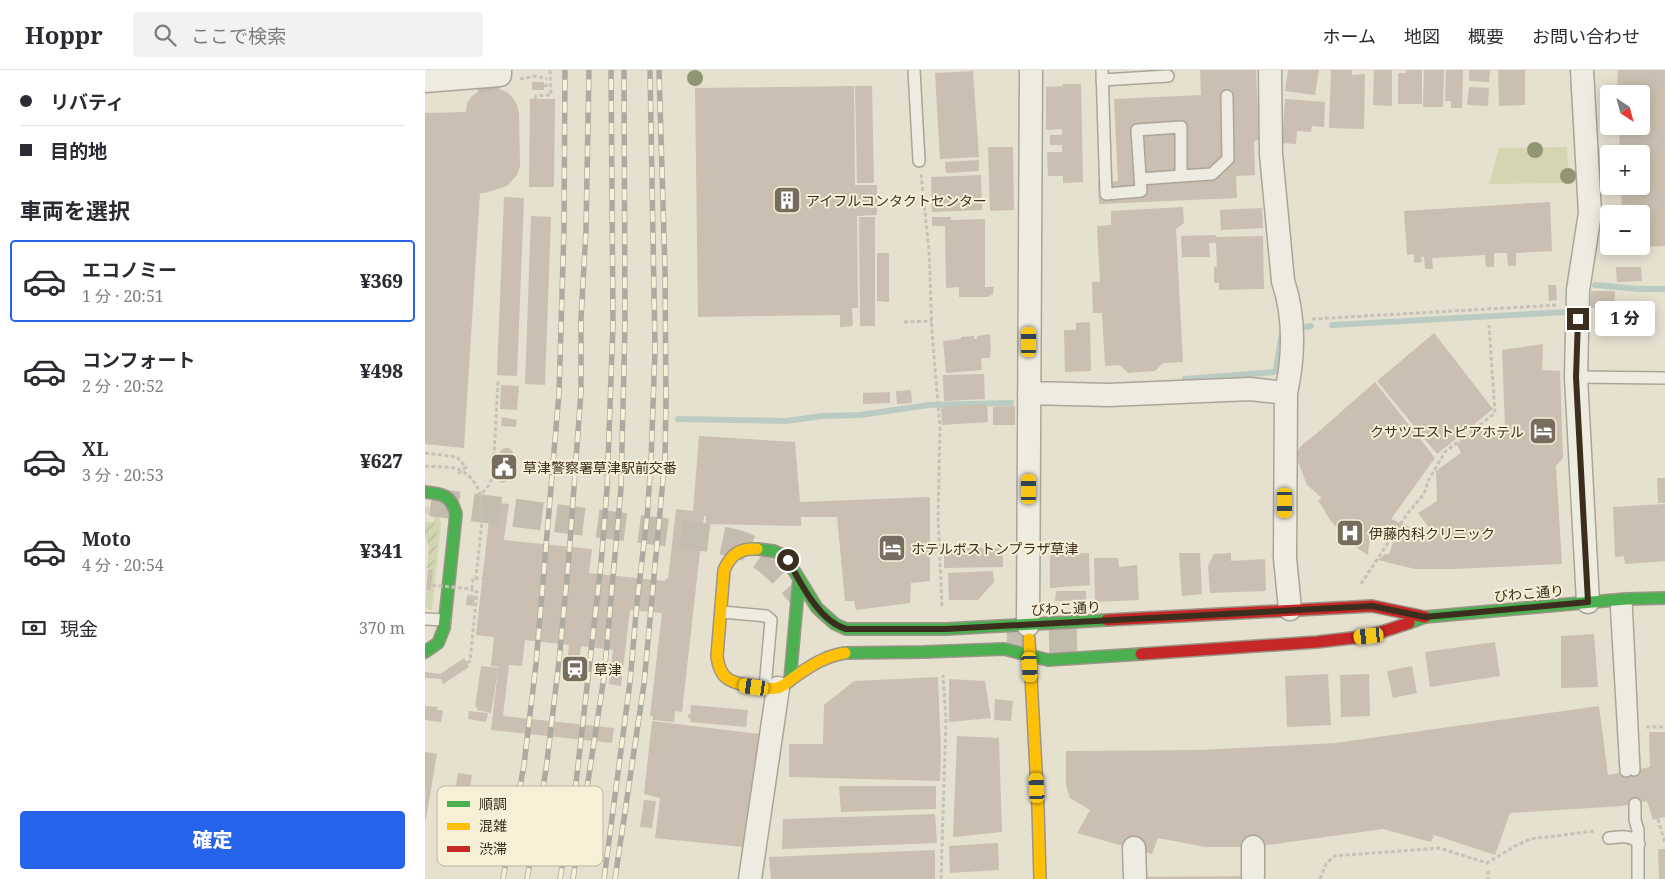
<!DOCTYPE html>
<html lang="ja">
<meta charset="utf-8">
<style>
body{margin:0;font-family:"Noto Serif","Noto Sans JP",serif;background:#f2f2f3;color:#2b2b33;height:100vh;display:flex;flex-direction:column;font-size:19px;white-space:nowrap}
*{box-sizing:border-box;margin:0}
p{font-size:16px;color:#7c7c81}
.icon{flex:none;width:28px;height:28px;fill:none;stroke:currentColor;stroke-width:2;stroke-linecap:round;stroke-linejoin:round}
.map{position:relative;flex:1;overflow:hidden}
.drawer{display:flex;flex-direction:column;background:#fff;width:425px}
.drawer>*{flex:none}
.hud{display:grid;align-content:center;height:110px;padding:0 20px;background:#fff}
.needle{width:32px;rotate:144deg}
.fabs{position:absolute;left:1175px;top:15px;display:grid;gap:10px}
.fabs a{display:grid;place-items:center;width:50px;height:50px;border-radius:5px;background:#fff;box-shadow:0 2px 12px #0003;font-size:25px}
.end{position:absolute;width:22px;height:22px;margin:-11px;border:6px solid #3b2e1f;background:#fff;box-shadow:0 0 0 2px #fff}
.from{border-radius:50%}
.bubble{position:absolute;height:35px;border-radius:5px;background:#fff;box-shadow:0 2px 12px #0003;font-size:16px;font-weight:800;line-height:35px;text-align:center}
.car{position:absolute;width:15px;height:30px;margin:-15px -8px;border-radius:6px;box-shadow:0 0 4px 1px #0007;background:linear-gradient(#f5c518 24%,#345 0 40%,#f5c518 0 76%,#345 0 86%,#f5c518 0)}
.hud b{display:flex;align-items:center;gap:18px;height:48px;font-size:19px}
.hud b+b{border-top:1px solid #e1e1e2}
.hud i{width:12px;height:12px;background:#2b2b33}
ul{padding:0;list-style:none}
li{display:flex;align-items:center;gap:15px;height:82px;margin:0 10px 8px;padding:0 10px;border:2px solid transparent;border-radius:5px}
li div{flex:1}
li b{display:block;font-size:19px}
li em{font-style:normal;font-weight:800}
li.selected{border-color:#2563eb}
li>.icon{width:45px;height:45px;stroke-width:1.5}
h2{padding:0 20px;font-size:22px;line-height:60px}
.pay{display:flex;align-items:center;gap:12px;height:55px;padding:0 20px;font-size:19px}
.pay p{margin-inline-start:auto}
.cta{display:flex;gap:10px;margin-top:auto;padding:10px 20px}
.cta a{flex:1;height:58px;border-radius:5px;background:#2563eb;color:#fff;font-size:20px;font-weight:800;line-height:58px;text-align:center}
header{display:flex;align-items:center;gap:30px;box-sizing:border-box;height:70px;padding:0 25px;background:#fff;border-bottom:1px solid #e1e1e2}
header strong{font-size:24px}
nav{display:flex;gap:28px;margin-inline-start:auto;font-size:18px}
.search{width:350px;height:45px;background:#f2f2f3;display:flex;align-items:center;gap:12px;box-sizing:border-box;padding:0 18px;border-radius:5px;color:#7c7c81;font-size:19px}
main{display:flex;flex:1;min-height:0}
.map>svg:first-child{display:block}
.green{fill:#d4d6b1}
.garden{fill:url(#garden-furrows)}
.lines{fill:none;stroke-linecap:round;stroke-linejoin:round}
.stream{stroke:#baccc2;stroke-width:6}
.building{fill:#cabfb0}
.street-tunnel{stroke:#c4bcac;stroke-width:22;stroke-dasharray:22 11;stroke-linecap:butt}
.secondary-tunnel{stroke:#c4bcac;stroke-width:28;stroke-dasharray:28 14;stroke-linecap:butt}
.lane-casing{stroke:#aba598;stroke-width:14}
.street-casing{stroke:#aba598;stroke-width:25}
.fast-casing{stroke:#9b9488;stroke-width:14}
.slow-casing{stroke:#9b9488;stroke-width:14}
.jam-casing{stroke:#9b9488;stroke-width:14}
.path{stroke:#c7c2b8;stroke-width:3;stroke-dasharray:4 2.5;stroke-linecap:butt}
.lane{stroke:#eeebe1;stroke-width:11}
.street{stroke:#eeebe1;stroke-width:22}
.fast{stroke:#4caf50;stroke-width:11}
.slow{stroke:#ffc107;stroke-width:11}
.jam{stroke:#c62828;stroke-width:11}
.rail-casing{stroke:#aeaaa1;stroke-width:5.5}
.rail{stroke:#f7efd6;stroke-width:4;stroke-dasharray:11;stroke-linecap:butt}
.path-bridge{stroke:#c7c2b8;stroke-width:3;stroke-dasharray:4 2.5;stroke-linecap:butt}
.tree{fill:#909572}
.route{stroke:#3b2e1f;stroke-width:6}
.labels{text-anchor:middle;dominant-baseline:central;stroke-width:4;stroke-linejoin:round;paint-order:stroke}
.poi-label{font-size:14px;fill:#3b2e1f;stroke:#f7efd6;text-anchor:start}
.street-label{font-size:14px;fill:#3b2e1f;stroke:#f7efd6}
.key{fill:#f7efd6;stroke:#bfb59f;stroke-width:1}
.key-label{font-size:14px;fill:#3b2e1f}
</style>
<header>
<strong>Hoppr</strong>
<div class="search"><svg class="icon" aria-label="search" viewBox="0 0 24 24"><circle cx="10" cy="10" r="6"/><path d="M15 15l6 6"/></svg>ここで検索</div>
<nav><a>ホーム</a><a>地図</a><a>概要</a><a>お問い合わせ</a></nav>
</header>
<main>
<section class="drawer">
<div class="hud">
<b><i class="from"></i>リバティ</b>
<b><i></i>目的地</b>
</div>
<h2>車両を選択</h2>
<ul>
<li class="selected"><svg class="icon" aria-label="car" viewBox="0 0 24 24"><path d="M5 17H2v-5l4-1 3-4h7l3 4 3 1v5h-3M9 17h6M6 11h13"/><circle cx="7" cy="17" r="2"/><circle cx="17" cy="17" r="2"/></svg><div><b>エコノミー</b><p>1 分 · 20:51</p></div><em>¥369</em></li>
<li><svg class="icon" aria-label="car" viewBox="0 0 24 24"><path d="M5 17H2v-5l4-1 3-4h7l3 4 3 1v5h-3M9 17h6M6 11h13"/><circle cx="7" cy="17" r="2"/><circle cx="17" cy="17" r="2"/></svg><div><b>コンフォート</b><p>2 分 · 20:52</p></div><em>¥498</em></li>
<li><svg class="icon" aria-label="car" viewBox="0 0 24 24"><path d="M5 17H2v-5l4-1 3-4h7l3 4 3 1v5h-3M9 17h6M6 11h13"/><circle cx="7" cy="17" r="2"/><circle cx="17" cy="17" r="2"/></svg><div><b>XL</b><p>3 分 · 20:53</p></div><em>¥627</em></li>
<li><svg class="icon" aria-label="car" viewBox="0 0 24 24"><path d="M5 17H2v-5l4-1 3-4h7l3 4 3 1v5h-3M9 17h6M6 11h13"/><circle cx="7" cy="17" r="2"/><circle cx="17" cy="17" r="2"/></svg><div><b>Moto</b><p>4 分 · 20:54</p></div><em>¥341</em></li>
</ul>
<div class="pay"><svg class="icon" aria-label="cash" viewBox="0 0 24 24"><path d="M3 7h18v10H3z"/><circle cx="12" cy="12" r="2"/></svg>現金<p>370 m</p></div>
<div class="cta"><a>確定</a></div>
</section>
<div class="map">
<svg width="1240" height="809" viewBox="0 0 1240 809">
<defs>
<pattern id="garden-furrows" width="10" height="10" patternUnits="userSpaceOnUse" patternTransform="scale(1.25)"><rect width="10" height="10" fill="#d4d6b1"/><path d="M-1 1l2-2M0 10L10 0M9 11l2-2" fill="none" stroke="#b7b898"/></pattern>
</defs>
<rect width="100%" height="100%" fill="#e6e0cf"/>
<path class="green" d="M1142,77L1144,113L1064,114L1074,78Z
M0,436C11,437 15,445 16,455L7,539L4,540L0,537L9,445L0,444Z"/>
<path class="garden" d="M0,452L13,453L9,499L2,498L4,477L0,466Z"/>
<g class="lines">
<path class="stream" d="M1170,215L1214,219H1240
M907,255L1142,242
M880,257L886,256
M760,309L849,302L851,299L857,263
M253,349L361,351L397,346L435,345L504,335L586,333"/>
</g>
<path class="building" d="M775,0H831L834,70L829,71L830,105L811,106L812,128L674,134L673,112L693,111L689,29L776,25Z
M863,0H894L890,25L860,21Z
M906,0H927V5L940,4L939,59L904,58Z
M949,0H967V36L948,35Z
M981,0H997V34H973V3H981Z
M999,0H1019L1018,37H998Z
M1021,0H1038L1037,38H1026V31H1020Z
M1044,0H1065L1064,12L1044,11Z
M1073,0H1100V35L1074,36Z
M1193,0H1240V176L1216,177V144H1197L1196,116H1216V84H1195L1194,56H1216V24H1192Z
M548,1L554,87L515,89L510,3Z
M107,12H119V20H107Z
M638,14H656L658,112L638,113V106H623L622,82H637V75H625V65H637V59L621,60V17L638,16Z
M429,16L430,115H452V145L432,146L433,238H427L428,256L415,257V245L273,247L270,18Z
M430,16H447L449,113H432Z
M1044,17L1064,18L1063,36L1042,35Z
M62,18H71L82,22L88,28L92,35L94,44L95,96L92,105L82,116L60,123H55L39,378L0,374V43L41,42L42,33L47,26L56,20Z
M105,29H130L129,117H104Z
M860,29L900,32L899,57L887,56L886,62L872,61L871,74L857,73Z
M563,77H588L589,140L565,141Z
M554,90V101L521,103L520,92Z
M556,105L557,140L507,142L506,107Z
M79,127L99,128L92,306L72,305Z
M1125,132L1127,181L1091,183V196H1083L1082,183H1069V197H1061L1060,185L1007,188L1008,199H1000L999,187H996L997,192L989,193V184L982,185L979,141Z
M758,137L759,153L751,159L758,292L738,293L730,301L703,303L695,295L680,296L677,243H668L667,212H675L672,156L686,155V141Z
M837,138L838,158L796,160L795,140Z
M106,146L126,147L120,315L100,314Z
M434,147H450V256H435Z
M507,147H526V150L560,149V217H569L568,224L563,227H534V217L521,218L520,156H507Z
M791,165V167L838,166L839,219L794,220V213H789V197H792L791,173H784L785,187H757L756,166Z
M452,183H464V232L452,231Z
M1191,197H1216L1217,211L1192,212Z
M1123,215H1131L1132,230L1124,231Z
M1166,221H1190L1189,239L1165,238Z
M665,252L666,301L640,302L639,260H651V253Z
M1009,263L1068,339L1012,384L952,311Z
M565,264L566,281H565V288H556L557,300L521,303L518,271L536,269V267L549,266V269H552V266Z
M1118,274L1117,300L1135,301L1138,388L1131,396L1137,494L1029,499H990L953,490L960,484H964L970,468L956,458L944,474L943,485L932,478L905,450L893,430L897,428L882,415L870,384L878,374L891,364L950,312L1010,388L966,449L992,460L1007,462L993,443L1012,431L1011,401L1036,383L1032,374L1047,362L1080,357L1077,280Z
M559,304L560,329L519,331L518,305Z
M76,315L94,316L92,340L75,339Z
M486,320L487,333L472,334L471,321Z
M465,322V333L438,334V323Z
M562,334L563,352L517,355L516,337Z
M590,336V355H568V337Z
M77,347L92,350L91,357L76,356Z
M274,366L370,372L375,432L505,427V511L486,513L485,533L431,540L429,531H420L412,447H376V456L281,454V446H279L257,642L250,641L249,652L228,650V646H225L237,543L205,540L196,616L184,614L188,580L156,576L152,608L141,607L144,575L100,570L97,596L84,595L78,646L189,658L187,673L66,660L73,600L66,643L52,640V637H50L56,596L74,598V597L66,596L69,567L51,565L66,432L84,434L79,470L167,479L164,503L240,511V509H243L251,439L268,441Z
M79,378H84L88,382L86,406L84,410L77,413L73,410L71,406L72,388H75V381Z
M1232,408H1240V433H1233Z
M1240,434V491L1200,494L1199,486L1190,487L1188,437Z
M519,478H578V497L519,498Z
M664,483L665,515L625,518V485Z
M754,483H775L777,524L757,526Z
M806,483V491L840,489L841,521L785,523L783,496L789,484Z
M669,488H693L694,497L712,495L714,530L670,532Z
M3,499H8L6,520H1Z
M568,501L569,512L553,530H524L523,503Z
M631,521H661V530L630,531Z
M42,525L50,526L49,536L41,535Z
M1169,564L1173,617L1136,618V566Z
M1070,572L1075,606L1005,617L1000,582Z
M39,588L44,597L18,614L16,609L0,608V602L15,604Z
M987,596L992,623L968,628L962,601Z
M903,604L906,655L862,657L860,606Z
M944,604L945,646L916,647L915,605Z
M513,607L516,683L515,711L364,707V674H398L399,635L429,611Z
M524,609L560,611L566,648L524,652Z
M570,629L588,631L586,651L569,650Z
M266,635L323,640L321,657L265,652Z
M0,636L13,637L12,640H18L16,652L0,650Z
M1174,636L1183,705L1225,697L1224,662H1240V747L1228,750L1222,731L1197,736L1085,743L1070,785L1009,765L1006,772L958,759L828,777H780L733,768L727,784L652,763L665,740L645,728L641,715V681L776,680L910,673Z
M44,641L63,643L61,652L43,649Z
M227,651L334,664L318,777L230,768L235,728L219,724Z
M532,666L574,668L577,762L528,767Z
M0,682L12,684L1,749H0Z
M33,703L47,705L42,736L28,734Z
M414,716H511V739L416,742Z
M219,730L231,731L227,758L215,757Z
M510,744L512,773L357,779L358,749Z
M573,773L574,800L525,803L524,776Z
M1233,779H1240V809H1234Z
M510,780V809H346L344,787Z
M828,806L834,809H699V807Z"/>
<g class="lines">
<path class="street-tunnel" d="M63,16L64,21"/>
<path class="secondary-tunnel" d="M6,432L285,468C295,470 306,472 316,475C342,485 359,505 377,525
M582,570L658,568"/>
<g class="lane-casing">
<path id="lane" d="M489,0L494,91
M677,0L681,124L716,121L712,60L756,57V106L787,104L803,89L802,26
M677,10L743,6
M715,109L756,106
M1151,307L1240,308
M1201,529L1209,700
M1191,530L1201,701
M297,542L341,546L346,550L340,618
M0,549L20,550
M1210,734V750L1213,760V809
M1184,768C1195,767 1206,764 1214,774"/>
</g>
<g class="street-casing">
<path id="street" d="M845,0L846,84L858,211C870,247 869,286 861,323L860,488L865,539
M1157,0L1165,143L1153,220L1151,307L1163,532
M0,11L75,5V0
M604,323L684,325L825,319L861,323
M603,555L606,0
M709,778L710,807
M828,806V777
M325,809L353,618"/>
</g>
<g class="fast-casing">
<path id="fast" d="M0,422C18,424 26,425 31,444L19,558L13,573L0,582
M332,479L349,481L360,486L392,538L410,554L421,559H521L682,550
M984,553L1000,547L1201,529L1240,528
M420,583L498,582L579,579L623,590L716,584
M365,610L374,509"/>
</g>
<g class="slow-casing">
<path id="slow" d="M332,479C315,478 306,484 299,500L292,586C295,611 307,613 329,616C336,617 345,620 352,618C358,617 364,611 368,608C385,596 400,586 420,583
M604,569L613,737L615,809"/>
</g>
<g class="jam-casing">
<path id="jam" d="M682,550L947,536L1000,547
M716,584L892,572L944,566L984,553"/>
</g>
<path class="path" d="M95,9L111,6L122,9
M119,16L125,15
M110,29L111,26L126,25L125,0
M496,104L504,180L507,263L515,357L513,447L517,537
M887,249L1133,235
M479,252L507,251
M0,383L32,387L41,397L33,404L31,403
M56,442L57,423L65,414L68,404L73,311
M936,514L982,444L999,424L1003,411L1020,382L1070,343L1064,255
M42,593L45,591L52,522L48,521V520
M263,646L322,653
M1221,657H1240
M1233,749L1240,773
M1063,801V809
M516,809L521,649L518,605
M895,809L901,794L909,786L1014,778L1062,793L1092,775L1105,769L1171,761"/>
<use href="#lane" class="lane"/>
<use href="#street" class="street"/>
<use href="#fast" class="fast"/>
<use href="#slow" class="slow"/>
<use href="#jam" class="jam"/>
<g class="rail-casing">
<path id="rail" d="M78,809L99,695L111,594L134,323L139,159L140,0
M102,809L121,700L134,591L144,486L156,321V249L161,160L164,0
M135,809L151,713L176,494L182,419L188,254L186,0
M148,809L179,607L196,418L200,255L199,0
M179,809L205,612L212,532L222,448L226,391L230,279L225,0
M190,809L219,614L240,388L241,330L240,200L234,0"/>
</g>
<use href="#rail" class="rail"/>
<path class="path-bridge" d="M0,396C9,397 27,396 35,400C62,414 58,444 55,469C54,482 52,495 51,508
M7,515L47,519L46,525
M47,519L48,508L58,509"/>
</g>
<g class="tree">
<circle cx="270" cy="8" r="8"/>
<circle cx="1110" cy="80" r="8"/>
<circle cx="1143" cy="106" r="8"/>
</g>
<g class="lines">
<path class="route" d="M363,490C376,514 394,551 421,559H521L947,536L1000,547L1163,532L1151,307L1153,249"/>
</g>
<defs>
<g id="building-square" transform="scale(1.4375)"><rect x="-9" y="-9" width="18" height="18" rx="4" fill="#776c5d" stroke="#f7efd6"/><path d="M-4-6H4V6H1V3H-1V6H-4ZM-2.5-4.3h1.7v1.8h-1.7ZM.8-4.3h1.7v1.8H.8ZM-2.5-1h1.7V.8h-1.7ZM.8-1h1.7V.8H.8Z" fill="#fff"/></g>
<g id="hotel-square" transform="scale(1.4375)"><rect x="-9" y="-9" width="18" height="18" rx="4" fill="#776c5d" stroke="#f7efd6"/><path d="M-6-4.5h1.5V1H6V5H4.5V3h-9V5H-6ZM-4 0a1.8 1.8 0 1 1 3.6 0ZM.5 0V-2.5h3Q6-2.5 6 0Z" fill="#fff"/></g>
<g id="civic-square" transform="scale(1.4375)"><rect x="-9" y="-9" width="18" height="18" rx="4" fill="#776c5d" stroke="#f7efd6"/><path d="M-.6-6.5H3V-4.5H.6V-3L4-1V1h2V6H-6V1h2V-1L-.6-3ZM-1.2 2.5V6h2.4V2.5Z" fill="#fff"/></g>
<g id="hospital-square" transform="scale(1.4375)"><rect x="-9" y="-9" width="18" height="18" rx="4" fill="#776c5d" stroke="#f7efd6"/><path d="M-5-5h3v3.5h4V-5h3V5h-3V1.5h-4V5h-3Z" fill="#fff"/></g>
<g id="station-square" transform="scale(1.4375)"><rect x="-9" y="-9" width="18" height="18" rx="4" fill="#776c5d" stroke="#f7efd6"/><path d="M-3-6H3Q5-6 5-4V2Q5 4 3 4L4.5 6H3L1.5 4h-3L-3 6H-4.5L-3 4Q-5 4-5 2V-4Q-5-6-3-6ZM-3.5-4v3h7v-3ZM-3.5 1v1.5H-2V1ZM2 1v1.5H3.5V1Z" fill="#fff"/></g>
</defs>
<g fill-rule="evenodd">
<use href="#building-square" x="362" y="130"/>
<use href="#hotel-square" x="1118" y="361"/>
<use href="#civic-square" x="79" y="397"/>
<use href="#hospital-square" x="925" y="463"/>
<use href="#hotel-square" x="467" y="478"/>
<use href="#station-square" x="150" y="599"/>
</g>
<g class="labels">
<g class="poi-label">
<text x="381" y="130">アイフルコンタクトセンター</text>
<text x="1099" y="361" text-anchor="end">クサツエストピアホテル</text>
<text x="98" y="397">草津警察署草津駅前交番</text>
<text x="944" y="463">伊藤内科クリニック</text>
<text x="486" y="478">ホテルボストンプラザ草津</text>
<text x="169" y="599">草津</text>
</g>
<g class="street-label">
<text transform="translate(1104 523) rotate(-5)">びわこ通り</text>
<text transform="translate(641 538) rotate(-3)">びわこ通り</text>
</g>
</g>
<rect x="12" y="716" width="166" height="80" rx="8" class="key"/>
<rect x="22" y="731" width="23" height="6" fill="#4caf50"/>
<rect x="22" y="753" width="23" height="7" fill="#ffc107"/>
<rect x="22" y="776" width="23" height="6" fill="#c62828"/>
<g class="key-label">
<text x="54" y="739">順調</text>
<text x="54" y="761">混雑</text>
<text x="54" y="784">渋滞</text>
</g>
</svg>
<div class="fabs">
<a><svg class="needle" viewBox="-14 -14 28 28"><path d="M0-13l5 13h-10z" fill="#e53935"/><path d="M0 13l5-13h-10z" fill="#7c7c81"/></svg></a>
<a>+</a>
<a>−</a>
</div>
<i class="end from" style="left:363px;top:490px"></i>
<i class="end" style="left:1153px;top:249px"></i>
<div class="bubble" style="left:1170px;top:231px;width:60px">1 分</div>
<i class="car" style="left:604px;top:272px;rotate:0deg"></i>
<i class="car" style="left:604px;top:419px;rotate:0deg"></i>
<i class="car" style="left:860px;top:433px;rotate:180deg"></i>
<i class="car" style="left:944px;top:566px;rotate:264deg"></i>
<i class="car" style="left:605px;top:597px;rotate:177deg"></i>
<i class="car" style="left:329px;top:617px;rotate:278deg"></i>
<i class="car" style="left:612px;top:718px;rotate:357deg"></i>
</div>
</main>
